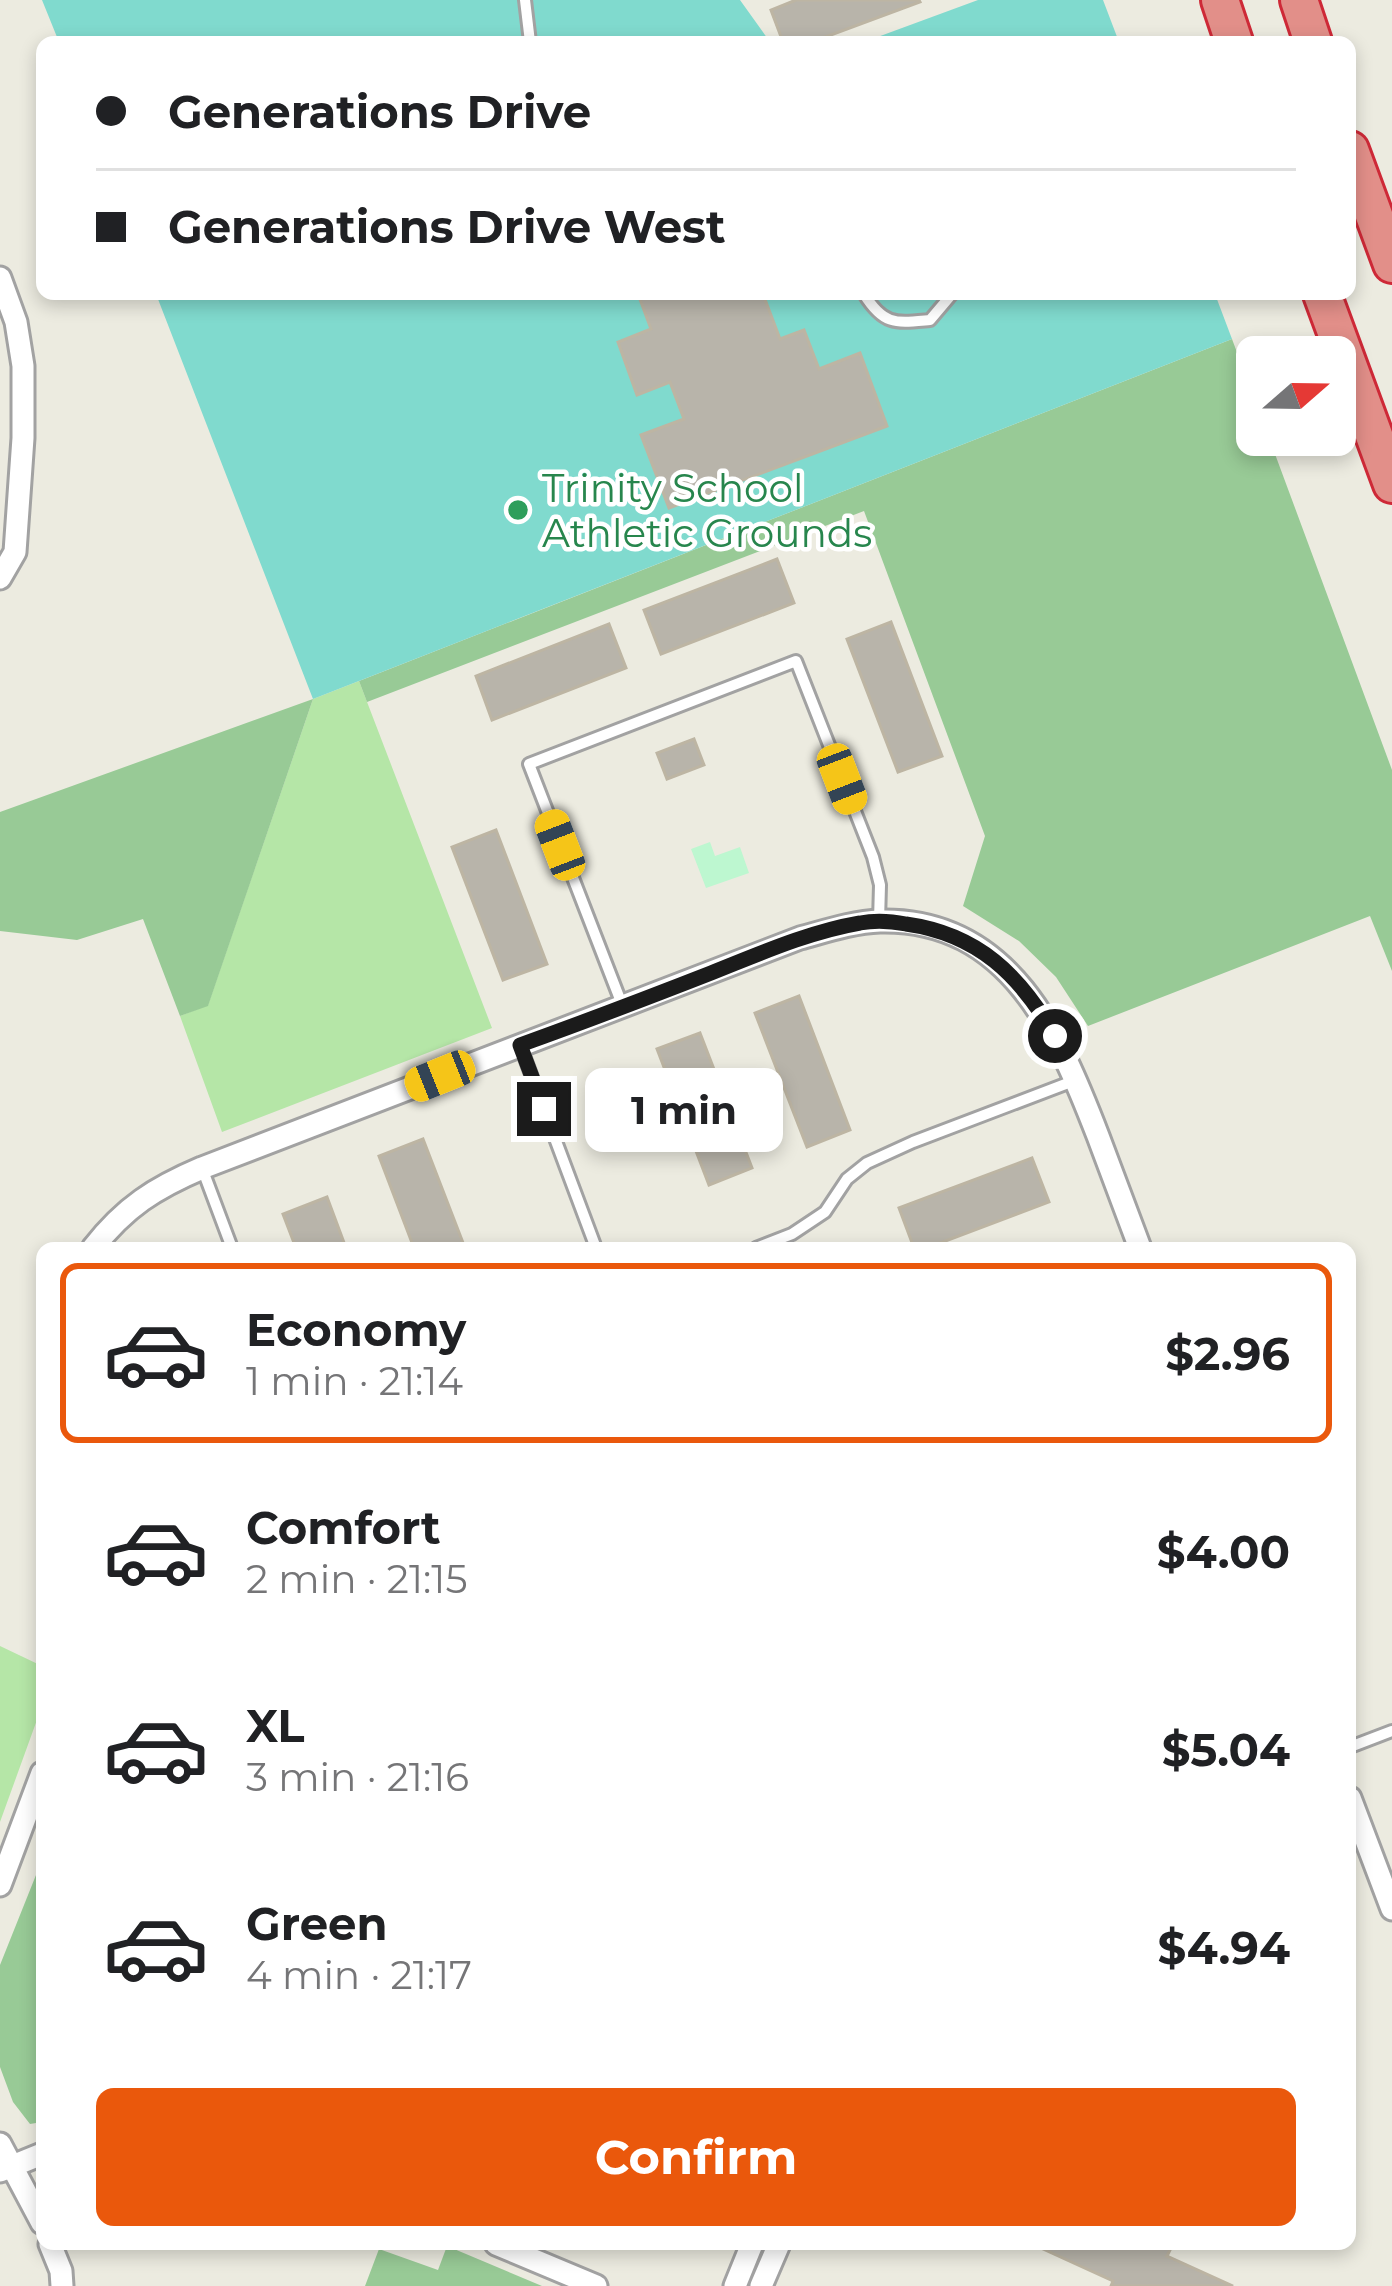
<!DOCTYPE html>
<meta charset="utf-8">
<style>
body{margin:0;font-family:Montserrat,sans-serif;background:#f6f6f6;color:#202124;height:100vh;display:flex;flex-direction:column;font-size:45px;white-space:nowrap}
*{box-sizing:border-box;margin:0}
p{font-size:39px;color:#757577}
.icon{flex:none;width:66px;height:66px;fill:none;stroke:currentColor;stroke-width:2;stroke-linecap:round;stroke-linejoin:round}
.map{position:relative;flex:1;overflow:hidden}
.side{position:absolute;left:36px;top:1242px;width:1320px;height:1008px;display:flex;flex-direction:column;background:#fff;border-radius:18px;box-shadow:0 6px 18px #0003}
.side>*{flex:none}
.top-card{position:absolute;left:36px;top:36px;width:1320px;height:264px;border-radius:18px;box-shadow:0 6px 18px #0003;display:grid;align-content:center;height:264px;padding:0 60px;background:#fff}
.needle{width:78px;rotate:70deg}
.tools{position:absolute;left:1236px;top:336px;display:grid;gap:24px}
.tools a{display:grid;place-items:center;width:120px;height:120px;border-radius:18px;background:#fff;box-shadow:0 6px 18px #0003;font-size:60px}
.end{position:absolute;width:54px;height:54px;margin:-27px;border:15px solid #1b1b1b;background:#fff;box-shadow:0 0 0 6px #fff}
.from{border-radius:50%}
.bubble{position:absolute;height:84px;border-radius:18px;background:#fff;box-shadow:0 6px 18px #0003;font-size:39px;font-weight:700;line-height:84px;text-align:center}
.car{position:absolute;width:36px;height:72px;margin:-36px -18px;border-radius:15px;box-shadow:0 0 9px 3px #0007;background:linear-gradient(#f5c518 24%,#345 0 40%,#f5c518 0 76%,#345 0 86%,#f5c518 0)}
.top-card b{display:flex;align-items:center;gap:42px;height:114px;font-size:45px}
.top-card b+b{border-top:3px solid #e0e0e0}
.top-card i{width:30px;height:30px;background:#202124}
ul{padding:21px 0 0;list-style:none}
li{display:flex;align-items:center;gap:36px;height:180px;margin:0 24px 18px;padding:0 36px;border:6px solid transparent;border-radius:18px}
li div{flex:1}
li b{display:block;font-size:45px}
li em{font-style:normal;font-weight:700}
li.on{border-color:#ea580c}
li>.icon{width:108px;height:108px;stroke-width:1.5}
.primary-button{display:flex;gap:24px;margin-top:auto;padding:24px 60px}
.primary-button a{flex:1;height:138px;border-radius:18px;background:#ea580c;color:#fff;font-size:48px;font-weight:700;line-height:138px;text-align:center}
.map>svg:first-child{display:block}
.grass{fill:#b5e6a7}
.forest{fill:#98ca96}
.park{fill:#bdf7d0}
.pitch{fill:#80dace}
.building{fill:#b8b4aa;stroke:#bdb5a3;stroke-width:3}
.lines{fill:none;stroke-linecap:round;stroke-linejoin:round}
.lane-casing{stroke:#a2a2a2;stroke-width:16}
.street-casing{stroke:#a2a2a2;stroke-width:27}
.highway-casing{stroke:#ce2937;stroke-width:42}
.lane{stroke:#fff;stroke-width:10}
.street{stroke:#fff;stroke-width:21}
.highway{stroke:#e28f89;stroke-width:36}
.route{stroke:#1b1b1b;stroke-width:15}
.leisure-dot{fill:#2e9e5b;stroke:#fff;stroke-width:4.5}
.labels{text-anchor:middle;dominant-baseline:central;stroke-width:9;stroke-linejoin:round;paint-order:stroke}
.leisure-label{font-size:39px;fill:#27864d;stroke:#fff;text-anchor:start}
</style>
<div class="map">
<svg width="1392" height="2286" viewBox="0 0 1392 2286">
<rect width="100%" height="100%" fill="#ecebe0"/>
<path class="grass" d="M359,681L492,1028L222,1132L180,1016L208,1005L313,699Z
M0,1646L42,1666V1706L0,1822Z"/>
<path class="forest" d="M1232,339L1257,406V435H1268L1392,770V971L1370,916L1088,1026L1056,977L1019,941L963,906L985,836L864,511L367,702L359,681Z
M313,699L208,1006L180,1016L143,919L77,940L0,931V812Z
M42,1860V2122L30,2124L13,2102L0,2067V1965Z
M447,2246L542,2286H365L379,2249L438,2270Z"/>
<path class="park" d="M710,842L715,856L740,847L749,873L706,888L691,849Z"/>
<path class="pitch" d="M42,0H740L770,42H59Z
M978,0H1103L1119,42H864Z
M156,294H1215L1232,339L313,699Z"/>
<path class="building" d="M796,0H919L920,2L812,42H783L771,10Z
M638,294H763L780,339L804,330L819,369L860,353L887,426L669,508L641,435L684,419L670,382L637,395L618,342L651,329Z
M777,559L794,603L661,654L644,610Z
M891,622L942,756L898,772L847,639Z
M609,624L626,668L492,720L476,676Z
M694,739L704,765L667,779L657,753Z
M496,830L547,964L503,980L452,847Z
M799,996L850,1130L807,1147L755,1013Z
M700,1033L752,1168L709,1185L657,1049Z
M423,1139L465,1248H414L379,1156Z
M1032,1158L1049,1202L927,1248H914L899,1208Z
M327,1197L346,1248H296L283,1214Z
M1032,2244H1173L1167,2256L1233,2286H1111L1113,2281Z"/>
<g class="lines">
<g class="lane-casing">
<path id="lane" d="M525,0L530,42
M864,294C884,326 896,323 930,320L952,294
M623,1007L529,764L796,661L873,857L880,885L879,921
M520,1045L596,1248
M202,1168L232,1248
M756,1248L792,1234L825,1212L847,1179L867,1163L913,1142L1076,1080
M1350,1747L1392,1731"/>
</g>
<g class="street-casing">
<path id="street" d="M0,278L16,322L23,366V438L15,552L0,578
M93,1248C125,1207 155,1188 202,1168L800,938C826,931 853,922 880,921C1010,918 1059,1035 1098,1136C1112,1174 1126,1211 1140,1248
M1350,1798L1392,1909
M0,1885L42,1773
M0,2144L42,2223
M0,2171L42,2154
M50,2244L61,2271L62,2286
M496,2244L596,2286
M735,2286L752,2244
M761,2286L779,2244"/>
</g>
<g class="highway-casing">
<path id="highway" d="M1220,0L1234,42
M1299,0L1313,42
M1350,150L1392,264
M1322,294L1392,484"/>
</g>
<use href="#lane" class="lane"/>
<use href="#street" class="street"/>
<use href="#highway" class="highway"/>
</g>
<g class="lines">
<path class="route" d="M544,1109L520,1045C584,1022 647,998 711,973C759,954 808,932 860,923C875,920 891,921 906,924C978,934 1020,975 1055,1036"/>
</g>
<circle class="leisure-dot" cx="518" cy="510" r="12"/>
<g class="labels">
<g class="leisure-label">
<text x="542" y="488">Trinity School<tspan x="542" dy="45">Athletic Grounds</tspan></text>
</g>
</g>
</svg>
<div class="tools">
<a><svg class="needle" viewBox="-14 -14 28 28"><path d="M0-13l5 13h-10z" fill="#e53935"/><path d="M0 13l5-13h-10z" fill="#757577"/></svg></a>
</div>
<i class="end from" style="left:1055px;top:1036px"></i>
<i class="end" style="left:544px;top:1109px"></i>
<div class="bubble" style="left:585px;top:1068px;width:198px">1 min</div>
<i class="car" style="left:842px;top:779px;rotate:159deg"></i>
<i class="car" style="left:560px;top:845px;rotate:339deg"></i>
<i class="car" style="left:440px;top:1076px;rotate:248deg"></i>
<div class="top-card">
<b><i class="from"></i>Generations Drive</b>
<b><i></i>Generations Drive West</b>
</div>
<section class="side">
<ul>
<li class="on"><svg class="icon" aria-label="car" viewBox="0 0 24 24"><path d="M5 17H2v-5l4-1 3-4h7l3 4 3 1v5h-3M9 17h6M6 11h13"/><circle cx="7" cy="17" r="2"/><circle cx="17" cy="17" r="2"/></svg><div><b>Economy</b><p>1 min · 21:14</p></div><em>$2.96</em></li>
<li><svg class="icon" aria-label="car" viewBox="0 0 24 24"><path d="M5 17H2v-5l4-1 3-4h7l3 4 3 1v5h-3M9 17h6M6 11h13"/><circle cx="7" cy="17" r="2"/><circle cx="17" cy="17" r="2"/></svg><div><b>Comfort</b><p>2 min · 21:15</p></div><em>$4.00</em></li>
<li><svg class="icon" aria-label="car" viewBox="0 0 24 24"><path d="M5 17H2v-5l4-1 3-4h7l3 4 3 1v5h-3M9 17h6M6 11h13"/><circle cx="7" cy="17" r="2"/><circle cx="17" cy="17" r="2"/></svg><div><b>XL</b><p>3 min · 21:16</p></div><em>$5.04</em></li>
<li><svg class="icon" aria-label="car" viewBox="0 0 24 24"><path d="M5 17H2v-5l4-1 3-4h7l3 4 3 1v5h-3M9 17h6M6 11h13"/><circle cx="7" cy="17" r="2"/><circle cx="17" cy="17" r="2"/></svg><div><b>Green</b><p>4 min · 21:17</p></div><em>$4.94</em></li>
</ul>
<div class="primary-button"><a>Confirm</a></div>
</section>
</div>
